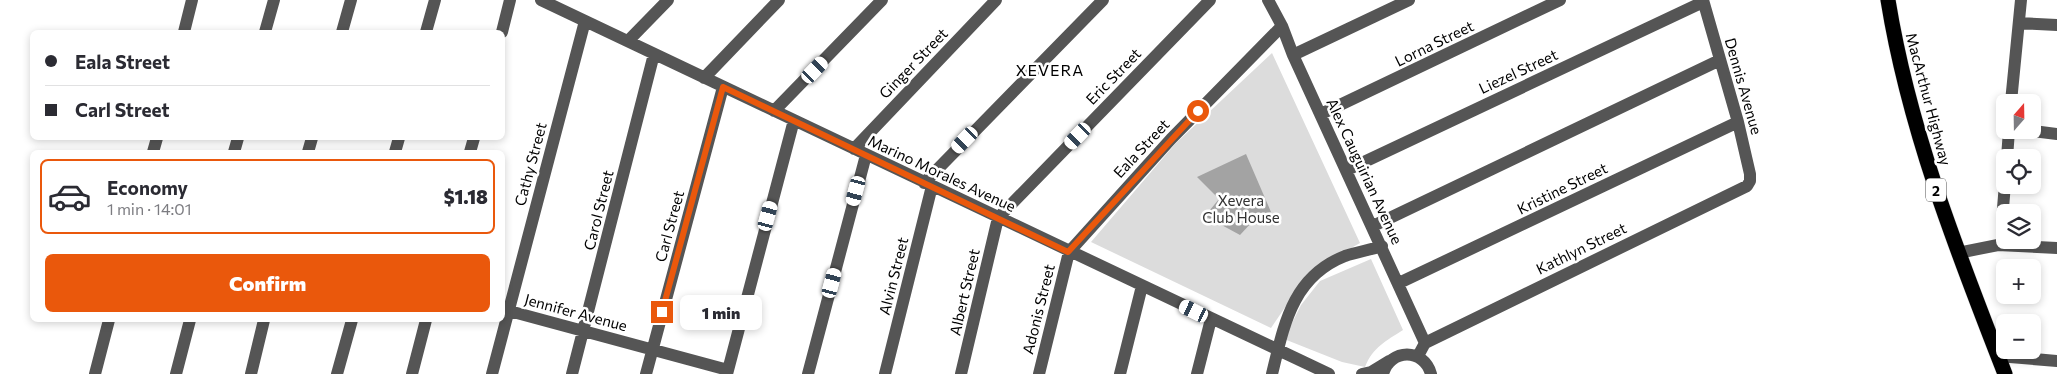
<!DOCTYPE html>
<meta charset="utf-8">
<style>
body{margin:0;font-family:Commissioner,sans-serif;background:#f7f7f7;color:#2b2b33;height:100vh;display:flex;flex-direction:column;font-size:19px;white-space:nowrap}
*{box-sizing:border-box;margin:0}
p{font-size:16px;color:#7c7c81}
.icon{flex:none;width:28px;height:28px;fill:none;stroke:currentColor;stroke-width:2;stroke-linecap:round;stroke-linejoin:round}
.map{position:relative;flex:1;overflow:hidden}
.side{position:absolute;left:30px;top:150px;width:475px;height:172px;display:flex;flex-direction:column;background:#fff;border-radius:8px;box-shadow:0 2px 8px #0003}
.side>*{flex:none}
.hud{position:absolute;left:30px;top:30px;width:475px;height:110px;border-radius:8px;box-shadow:0 2px 8px #0003;display:grid;align-content:center;height:110px;padding:0 15px;background:#fff}
.needle{width:32px;rotate:20deg}
.fabs{position:absolute;left:1996px;top:94px;display:grid;gap:10px}
.fabs a{display:grid;place-items:center;width:45px;height:45px;border-radius:8px;background:#fff;box-shadow:0 2px 8px #0003;font-size:25px}
.end{position:absolute;width:22px;height:22px;margin:-11px;border:6px solid #ea580c;background:#fff;box-shadow:0 0 0 2px #fff}
.from{border-radius:50%}
.bubble{position:absolute;height:35px;border-radius:8px;background:#fff;box-shadow:0 2px 8px #0003;font-size:16px;font-weight:800;line-height:35px;text-align:center}
.car{position:absolute;width:15px;height:30px;margin:-15px -8px;border-radius:6px;box-shadow:0 0 4px 1px #0007;background:linear-gradient(#fff 24%,#345 0 40%,#fff 0 76%,#345 0 86%,#fff 0)}
.hud b{display:flex;align-items:center;gap:18px;height:48px;font-size:19px}
.hud b+b{border-top:1px solid #e1e1e2}
.hud i{width:12px;height:12px;background:#2b2b33}
ul{padding:9px 0 0;list-style:none}
li{display:flex;align-items:center;gap:15px;height:75px;margin:0 10px 8px;padding:0 5px;border:2px solid transparent;border-radius:8px}
li div{flex:1}
li b{display:block;font-size:19px}
li em{font-style:normal;font-weight:800}
li.on{border-color:#ea580c}
li>.icon{width:45px;height:45px;stroke-width:1.5}
.primary-button{display:flex;gap:10px;margin-top:auto;padding:10px 15px}
.primary-button a{flex:1;height:58px;border-radius:8px;background:#ea580c;color:#fff;font-size:20px;font-weight:800;line-height:58px;text-align:center}
.map>svg:first-child{display:block}
.green{fill:#dcdcdc}
.water{fill:#a3a3a3}
.lines{fill:none;stroke-linecap:round;stroke-linejoin:round}
.highway-casing{stroke:#dbdbdb;stroke-width:16}
.minor{stroke:#555;stroke-width:12}
.highway{stroke:#000;stroke-width:15}
.route{stroke:#ea580c;stroke-width:6}
.labels{text-anchor:middle;dominant-baseline:central;stroke-width:5;stroke-linejoin:round;paint-order:stroke}
.shield{fill:#fff;stroke:#4c4c4c;stroke-width:1}
.shield-label{font-size:14px;font-weight:bold;fill:#000}
.street-label{font-size:15px;fill:#000;stroke:#fff}
.park-label{font-size:15px;fill:#333;stroke:#fff}
.neighbourhood-label{font-size:16px;letter-spacing:1px;fill:#000;stroke:#fff}
</style>
<div class="map">
<svg width="2057" height="374" viewBox="0 0 2057 374">
<rect width="100%" height="100%" fill="#fff"/>
<path class="green" d="M1272,53L1360,243L1309,272L1271,328L1091,242L1175,144Z
M1371,259L1403,330C1386,341 1373,347 1365,367L1342,362L1284,339L1301,305L1320,281Z"/>
<path class="water" d="M1246,154L1271,212L1253,221L1240,235L1205,216L1219,199L1197,177Z"/>
<g class="lines">
<g class="highway-casing">
<path id="highway" d="M1888,0C1909,130 1957,251 2005,374"/>
</g>
<path class="minor" d="M541,0L1329,374
M1268,0L1282,26L1293,55L1425,343L1418,356
M2019,23L2057,25
M184,32L192,0
M265,32L274,0
M342,32L351,0
M426,32L435,0
M502,32L510,0
M628,41L668,0
M1293,55L1409,0
M704,78L779,0
M2011,102L2021,0
M774,111L882,0
M1321,114L1560,0
M2025,130L2057,134
M854,149L996,0
M153,152L157,138
M234,152L238,138
M308,152L312,138
M395,152L399,138
M470,152L474,138
M2007,158L2009,130
M1347,170L1703,2
M924,183L1103,0
M2002,220L2005,184
M1373,226L1720,60
M1958,253L1998,245L2057,248
M1399,283L1738,122
M502,309L728,370
M1425,343L1747,186L1750,181V174L1738,122L1703,0
M1998,356L2057,361
M95,374L109,320
M176,374L190,320
M251,374L264,320
M337,374L352,320
M412,374L426,320
M492,374L585,21
M572,374L654,54
M646,374L723,87
M727,374L794,120
M808,374L866,155
M885,374L932,186
M961,374L998,218L1210,0
M1039,374L1069,252L1171,139L1282,26
M1120,374L1142,286
M1197,374L1211,319
M1272,374C1284,325 1292,277 1345,256C1357,252 1370,250 1382,246
M1362,374L1371,372L1389,361
M1383,374C1390,348 1424,348 1431,374"/>
<use href="#highway" class="highway"/>
</g>
<g class="lines">
<path class="route" d="M662,312L723,87L1068,252L1198,111"/>
</g>
<g class="labels">
<rect class="shield" x="1926" y="178.5" width="20" height="23" rx="4"/>
<g class="shield-label">
<text x="1936" y="190">2</text>
</g>
<g class="street-label">
<text transform="translate(1434 43) rotate(-26)">Lorna Street</text>
<text transform="translate(913 63) rotate(-46)">Ginger Street</text>
<text transform="translate(1518 71) rotate(-25)">Liezel Street</text>
<text transform="translate(1113 76) rotate(-46)">Eric Street</text>
<text transform="translate(1744 86) rotate(74)">Dennis Avenue</text>
<text transform="translate(1929 99) rotate(75)">MacArthur Highway</text>
<text transform="translate(1141 148) rotate(-47)">Eala Street</text>
<text transform="translate(530 164) rotate(-75)">Cathy Street</text>
<text transform="translate(1365 171) rotate(65)">Alex Cauguirian Avenue</text>
<text transform="translate(942 173) rotate(25)">Marino Morales Avenue</text>
<text transform="translate(1562 188) rotate(-26)">Kristine Street</text>
<text transform="translate(598 210) rotate(-76)">Carol Street</text>
<text transform="translate(669 226) rotate(-75)">Carl Street</text>
<text transform="translate(1581 248) rotate(-26)">Kathlyn Street</text>
<text transform="translate(893 276) rotate(-76)">Alvin Street</text>
<text transform="translate(964 292) rotate(-77)">Albert Street</text>
<text transform="translate(1038 309) rotate(-76)">Adonis Street</text>
<text transform="translate(576 312) rotate(15)">Jennifer Avenue</text>
</g>
<g class="park-label">
<text x="1241" y="200">Xevera<tspan x="1241" dy="17">Club House</tspan></text>
</g>
<g class="neighbourhood-label">
<text x="1050" y="69">XEVERA</text>
</g>
</g>
</svg>
<div class="fabs">
<a><svg class="needle" viewBox="-14 -14 28 28"><path d="M0-13l5 13h-10z" fill="#e53935"/><path d="M0 13l5-13h-10z" fill="#7c7c81"/></svg></a>
<a><svg class="icon" aria-label="locate" viewBox="0 0 24 24"><circle cx="12" cy="12" r="6"/><path d="M12 2v4M12 18v4M2 12h4M18 12h4"/></svg></a>
<a><svg class="icon" aria-label="layers" viewBox="0 0 24 24"><path d="M12 4l9 5-9 5-9-5zM3 14l9 5 9-5"/></svg></a>
<a>+</a>
<a>−</a>
</div>
<i class="end from" style="left:1198px;top:111px"></i>
<i class="end" style="left:662px;top:312px"></i>
<div class="bubble" style="left:680px;top:295px;width:82px">1 min</div>
<i class="car" style="left:815px;top:70px;rotate:44deg"></i>
<i class="car" style="left:1078px;top:136px;rotate:224deg"></i>
<i class="car" style="left:965px;top:140px;rotate:224deg"></i>
<i class="car" style="left:856px;top:191px;rotate:195deg"></i>
<i class="car" style="left:768px;top:216px;rotate:15deg"></i>
<i class="car" style="left:832px;top:283px;rotate:15deg"></i>
<i class="car" style="left:1194px;top:311px;rotate:296deg"></i>
<div class="hud">
<b><i class="from"></i>Eala Street</b>
<b><i></i>Carl Street</b>
</div>
<section class="side">
<ul>
<li class="on"><svg class="icon" aria-label="car" viewBox="0 0 24 24"><path d="M5 17H2v-5l4-1 3-4h7l3 4 3 1v5h-3M9 17h6M6 11h13"/><circle cx="7" cy="17" r="2"/><circle cx="17" cy="17" r="2"/></svg><div><b>Economy</b><p>1 min · 14:01</p></div><em>$1.18</em></li>
</ul>
<div class="primary-button"><a>Confirm</a></div>
</section>
</div>
